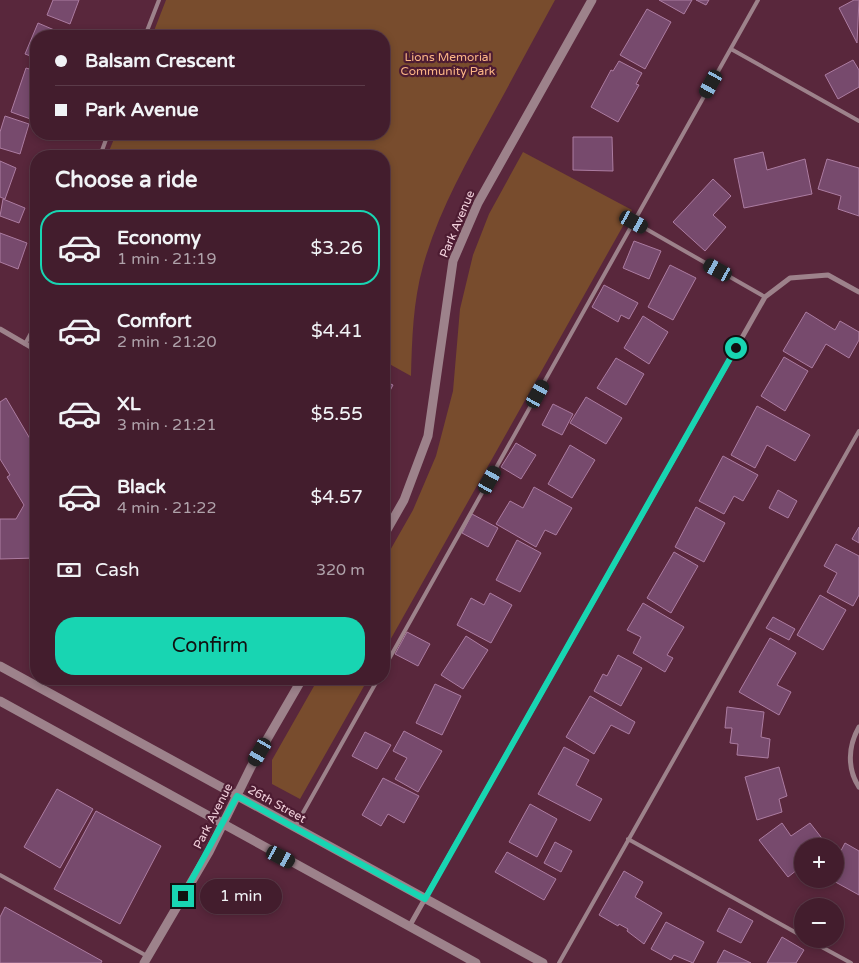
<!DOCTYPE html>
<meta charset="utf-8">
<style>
body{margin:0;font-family:"Varela Round",sans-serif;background:#4a2635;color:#f1f3f6;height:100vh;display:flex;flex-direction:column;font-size:19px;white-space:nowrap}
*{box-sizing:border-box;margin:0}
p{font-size:16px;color:#afa2aa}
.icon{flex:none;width:28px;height:28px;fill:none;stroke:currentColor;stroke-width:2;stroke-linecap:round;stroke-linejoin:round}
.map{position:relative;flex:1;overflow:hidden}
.sheet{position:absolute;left:30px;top:150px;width:360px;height:535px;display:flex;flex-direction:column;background:#431d2d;border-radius:20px;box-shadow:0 2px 8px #0003,0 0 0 1px #5b3b49}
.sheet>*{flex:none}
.banner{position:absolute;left:30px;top:30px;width:360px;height:110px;border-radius:20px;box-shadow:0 2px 8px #0003,0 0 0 1px #5b3b49;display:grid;align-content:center;height:110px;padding:0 25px;background:#431d2d}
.controls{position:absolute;left:794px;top:838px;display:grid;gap:10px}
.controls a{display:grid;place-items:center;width:50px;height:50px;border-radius:50%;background:#431d2d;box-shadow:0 2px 8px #0003,0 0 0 1px #5b3b49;font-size:25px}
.end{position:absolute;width:22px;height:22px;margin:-11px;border:6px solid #18d5b2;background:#111;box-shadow:0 0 0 2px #111}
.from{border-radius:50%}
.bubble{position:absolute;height:35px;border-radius:18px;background:#431d2d;box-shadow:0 2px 8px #0003,0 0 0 1px #5b3b49;font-size:16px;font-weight:600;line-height:35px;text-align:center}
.car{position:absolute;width:15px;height:30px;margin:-15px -8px;border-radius:6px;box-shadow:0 0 4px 1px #0007;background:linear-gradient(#222 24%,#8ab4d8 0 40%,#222 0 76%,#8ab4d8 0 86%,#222 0)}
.banner b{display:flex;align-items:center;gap:18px;height:48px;font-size:19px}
.banner b+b{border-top:1px solid #5b3b49}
.banner i{width:12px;height:12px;background:#f1f3f6}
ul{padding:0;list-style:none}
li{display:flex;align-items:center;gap:15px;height:75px;margin:0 10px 8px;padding:0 15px;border:2px solid transparent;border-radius:20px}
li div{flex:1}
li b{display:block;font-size:19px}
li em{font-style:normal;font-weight:600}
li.on{border-color:#18d5b2}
li>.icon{width:45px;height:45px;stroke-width:1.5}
h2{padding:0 25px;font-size:22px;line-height:60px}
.pay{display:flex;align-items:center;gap:12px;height:55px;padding:0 25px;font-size:19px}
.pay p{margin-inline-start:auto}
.primary-button{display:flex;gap:10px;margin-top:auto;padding:10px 25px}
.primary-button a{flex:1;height:58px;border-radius:20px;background:#18d5b2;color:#111;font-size:20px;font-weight:600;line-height:58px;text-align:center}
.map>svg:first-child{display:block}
.green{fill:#784c2d}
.building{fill:#774a6d;stroke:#ac7ca1}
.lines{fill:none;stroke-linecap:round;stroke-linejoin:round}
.service{stroke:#9d828b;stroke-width:4}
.minor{stroke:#9d828b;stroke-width:5}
.tertiary{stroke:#9d828b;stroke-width:9}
.route{stroke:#18d5b2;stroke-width:6}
.labels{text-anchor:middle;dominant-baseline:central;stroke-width:4.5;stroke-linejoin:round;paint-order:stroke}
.park-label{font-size:12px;fill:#fcb686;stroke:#4d1c32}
.street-label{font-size:12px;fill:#f2d1dc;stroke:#4d1c32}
</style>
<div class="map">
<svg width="859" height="963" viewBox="0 0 859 963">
<rect width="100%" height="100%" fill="#59273c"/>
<path class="green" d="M166,0H555C534,38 514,76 493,114C466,163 438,212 423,266C413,302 412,339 411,376L384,361V156H107L116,134H384V36H152Z
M523,152L632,210L384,651V561L413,510L436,456L453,391L460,309L473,255L489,214Z
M318,679H368L300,799L272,784V760Z"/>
<path class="building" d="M53,0H79L70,24L47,15Z
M659,0H692L684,14Z
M696,0H709L706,5Z
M854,0H859L857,43L839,8Z
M647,9L671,22L645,69L620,55Z
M38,23L66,35L36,36V58L25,54Z
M853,60L859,70V87L838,99L825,75Z
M619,61L642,73L636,84L639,85L618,122L591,107L611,70L613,71Z
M26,68L36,71V121L11,112Z
M5,116L29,124L20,154L0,148V132Z
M573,137H612L613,171L573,170Z
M763,152L767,170L805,159L812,194L744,208L734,159Z
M827,159L859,168V216L838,209L841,196L818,189Z
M0,161L16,168L5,199L0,197Z
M713,179L731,196L713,215L726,227L705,251L673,222Z
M3,199L25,208L19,223L0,216Z
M0,233L27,243L18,269L0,262Z
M634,241L661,251L649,279L623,268Z
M670,265L696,278L673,320L648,307Z
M604,285L638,303L629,319L621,315L618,322L592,307Z
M806,312L835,330L840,321L859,332V340L849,358L826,344L812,368L783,351Z
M643,316L668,332L649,364L624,348Z
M784,357L808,371L785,411L761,396Z
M616,358L644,374L626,405L597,388Z
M384,381L393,385L384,402Z
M586,397L622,418L606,444L570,423Z
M6,398L36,449V558L0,559V519H16L24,505L7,477L10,475L0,459V402Z
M553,404L573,414L562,435L542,425Z
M757,406L810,435L795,461L767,445L755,468L731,455Z
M516,443L536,455L521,479L501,467Z
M570,445L595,460L572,498L548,484Z
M723,456L758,475L743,501L734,496L724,514L699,501Z
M534,487L572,508L556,535L545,530L536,547L496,524L510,501L523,508Z
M778,490L797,501L788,518L769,508Z
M696,507L725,523L704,562L675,547Z
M472,514L498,528L488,547L462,533Z
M859,527V543L852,539Z
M517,540L541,553L520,592L496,580Z
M836,544L859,556V595L853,606L827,592L837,573L824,566Z
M674,552L698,566L671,613L647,598Z
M490,593L512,605L491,643L457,625L471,598L484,605Z
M820,595L846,610L823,650L797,635Z
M643,603L684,627L667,655L673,658L665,672L633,653L641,637L627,630Z
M773,617L795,629L789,640L766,628Z
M407,632L430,644L418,666L395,654Z
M466,636L488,650L463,689L441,675Z
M770,638L796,653L777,685L791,692L779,715L739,692Z
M618,655L642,668L621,706L594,691L603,674L607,676Z
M435,684L461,696L442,735L416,723Z
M590,696L635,722L629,734L611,725L594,754L566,737Z
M727,707L764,712L761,737L770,739L768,758L737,755L738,744L730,743L732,728H725Z
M404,731L442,751L418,792L395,779L407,758L393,751Z
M365,732L391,745L377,769L352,756Z
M564,747L589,760L576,785L602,799L590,821L538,794Z
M779,767L787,796L779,799L782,812L757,820L745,777Z
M383,778L419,796L404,823L388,814L381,826L362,815Z
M57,789L93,809L60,868L24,847Z
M530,804L557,819L537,857L509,842Z
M96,811L161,846L120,924L54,889Z
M782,823L791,836L810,823L828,846H802V866L788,877L759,840Z
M555,842L572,851L561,872L544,863Z
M845,843L859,851V895L830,879H835V862Z
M507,852L556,879L544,900L495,872Z
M624,871L643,882L635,897L662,913L644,944L627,931L628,929L619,924L618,926L599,915Z
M5,907L102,961L101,963H0V917Z
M729,908L753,921L741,943L717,931Z
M666,922L704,942L693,963L674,955L671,960L651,949Z
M782,937L804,950L796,963H767Z
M724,950L751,963H717Z"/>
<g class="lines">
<path class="service" d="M145,36L159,0
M731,49L859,121
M100,156L108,134
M634,222L765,297
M25,344L36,324
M384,668L758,0
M295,827L378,679
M628,839L802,936
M0,875L147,956
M807,939L851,963
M559,963L859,431"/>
<path class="minor" d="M0,329L36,350
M859,727C848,746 847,769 859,787
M409,927L765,297L790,278L828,275L859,292"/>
<path class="tertiary" d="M384,535L404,500L428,436L453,261L478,203L592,0
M0,666L543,963
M0,701L476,963
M144,963L209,852L251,767L302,679"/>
</g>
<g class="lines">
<path class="route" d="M183,896L237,796L425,899L736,348"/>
</g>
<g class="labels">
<g class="park-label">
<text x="448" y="57">Lions Memorial<tspan x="448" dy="14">Community Park</tspan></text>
</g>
<g class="street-label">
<text transform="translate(457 224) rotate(-67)">Park Avenue</text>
<text transform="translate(277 804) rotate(29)">26th Street</text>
<text transform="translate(213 816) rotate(-63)">Park Avenue</text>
</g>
</g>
</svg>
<div class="controls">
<a>+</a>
<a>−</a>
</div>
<i class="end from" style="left:736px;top:348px"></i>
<i class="end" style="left:183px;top:896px"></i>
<div class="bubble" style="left:200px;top:879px;width:82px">1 min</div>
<i class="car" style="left:711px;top:84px;rotate:209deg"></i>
<i class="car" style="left:634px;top:222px;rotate:119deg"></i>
<i class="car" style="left:718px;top:270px;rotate:299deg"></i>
<i class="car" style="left:538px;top:394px;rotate:29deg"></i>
<i class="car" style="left:490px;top:480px;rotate:29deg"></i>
<i class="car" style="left:260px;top:752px;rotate:210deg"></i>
<i class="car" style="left:281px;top:857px;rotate:118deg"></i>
<div class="banner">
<b><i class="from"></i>Balsam Crescent</b>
<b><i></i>Park Avenue</b>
</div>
<section class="sheet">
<h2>Choose a ride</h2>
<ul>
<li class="on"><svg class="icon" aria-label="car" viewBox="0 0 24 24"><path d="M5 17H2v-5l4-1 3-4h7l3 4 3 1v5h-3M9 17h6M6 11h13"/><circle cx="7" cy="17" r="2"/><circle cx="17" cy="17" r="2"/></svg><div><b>Economy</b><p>1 min · 21:19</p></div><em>$3.26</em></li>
<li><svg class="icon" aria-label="car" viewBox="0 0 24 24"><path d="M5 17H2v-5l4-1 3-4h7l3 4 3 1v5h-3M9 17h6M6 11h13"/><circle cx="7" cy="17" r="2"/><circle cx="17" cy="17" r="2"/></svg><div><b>Comfort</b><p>2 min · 21:20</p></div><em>$4.41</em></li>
<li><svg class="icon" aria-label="car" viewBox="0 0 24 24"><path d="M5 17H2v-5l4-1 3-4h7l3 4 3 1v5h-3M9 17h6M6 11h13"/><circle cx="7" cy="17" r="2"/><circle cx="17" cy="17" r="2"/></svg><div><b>XL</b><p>3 min · 21:21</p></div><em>$5.55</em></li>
<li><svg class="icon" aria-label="car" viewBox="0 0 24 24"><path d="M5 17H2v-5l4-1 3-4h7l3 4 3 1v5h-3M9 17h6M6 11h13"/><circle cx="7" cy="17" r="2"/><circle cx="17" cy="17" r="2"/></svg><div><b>Black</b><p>4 min · 21:22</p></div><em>$4.57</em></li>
</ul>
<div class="pay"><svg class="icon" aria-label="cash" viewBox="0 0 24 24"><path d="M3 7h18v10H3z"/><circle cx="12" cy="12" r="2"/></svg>Cash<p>320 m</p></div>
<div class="primary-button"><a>Confirm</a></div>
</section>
</div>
